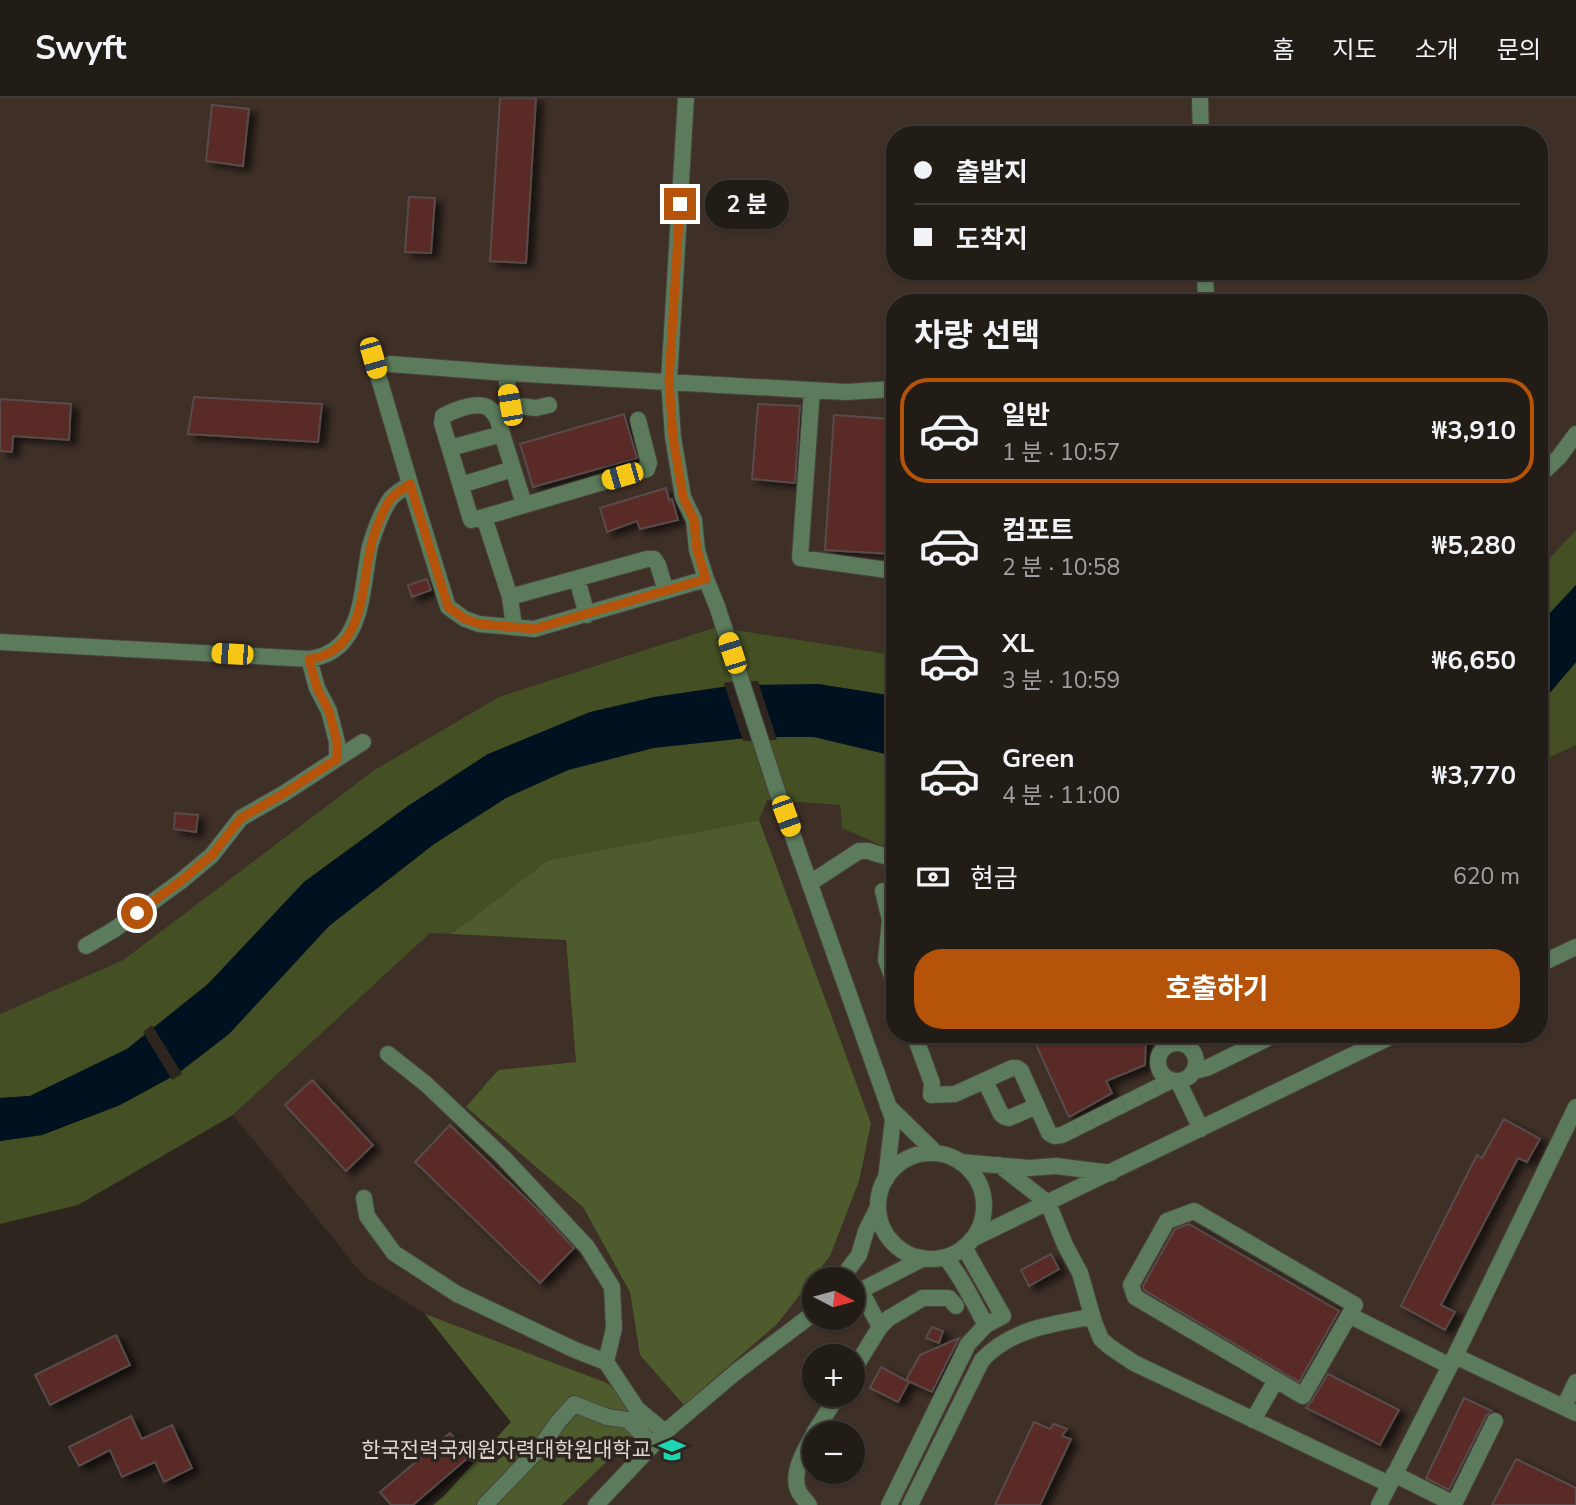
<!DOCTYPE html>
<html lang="ko">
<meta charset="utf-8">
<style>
body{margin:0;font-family:"Nunito Sans","Noto Sans KR",sans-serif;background:#2e2924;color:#f1f3f6;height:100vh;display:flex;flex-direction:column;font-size:26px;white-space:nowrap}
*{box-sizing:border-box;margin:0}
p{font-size:23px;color:#a2a1a1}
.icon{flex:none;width:38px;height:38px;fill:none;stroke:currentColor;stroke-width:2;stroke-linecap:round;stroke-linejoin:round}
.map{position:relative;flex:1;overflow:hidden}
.drawer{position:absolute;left:886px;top:196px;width:662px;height:749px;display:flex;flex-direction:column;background:#221c17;border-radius:28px;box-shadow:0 2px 5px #0004,0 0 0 2px #3f3a36}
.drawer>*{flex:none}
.top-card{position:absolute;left:886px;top:28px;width:662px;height:154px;border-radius:28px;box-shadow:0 2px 5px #0004,0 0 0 2px #3f3a36;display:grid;align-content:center;height:154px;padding:0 28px;background:#221c17}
.needle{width:46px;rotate:96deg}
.buttons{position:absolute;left:802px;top:1169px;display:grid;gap:14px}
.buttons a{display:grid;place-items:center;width:63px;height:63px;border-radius:50%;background:#221c17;box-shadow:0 2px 5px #0004,0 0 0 2px #3f3a36;font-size:35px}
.end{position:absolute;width:32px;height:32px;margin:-16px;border:9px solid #b45309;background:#fff;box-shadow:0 0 0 4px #fff}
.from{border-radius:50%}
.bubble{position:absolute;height:49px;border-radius:24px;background:#221c17;box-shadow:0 2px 5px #0004,0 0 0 2px #3f3a36;font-size:23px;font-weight:700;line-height:49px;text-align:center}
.car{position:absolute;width:21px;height:42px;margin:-21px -10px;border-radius:9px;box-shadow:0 0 5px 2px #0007;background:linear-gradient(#f5c518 24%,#345 0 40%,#f5c518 0 76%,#345 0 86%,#f5c518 0)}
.top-card b{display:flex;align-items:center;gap:24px;height:66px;font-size:26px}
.top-card b+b{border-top:2px solid #3f3a36}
.top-card i{width:18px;height:18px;background:#f1f3f6}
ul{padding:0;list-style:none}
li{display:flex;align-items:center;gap:21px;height:105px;margin:0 14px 10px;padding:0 14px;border:4px solid transparent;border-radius:28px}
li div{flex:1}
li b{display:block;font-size:26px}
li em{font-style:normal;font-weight:700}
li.current{border-color:#b45309}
li>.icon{width:63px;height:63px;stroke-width:1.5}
h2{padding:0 28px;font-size:32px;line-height:84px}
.pay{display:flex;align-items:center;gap:18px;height:77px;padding:0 28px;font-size:26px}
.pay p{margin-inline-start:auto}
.action{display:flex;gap:14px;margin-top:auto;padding:14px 28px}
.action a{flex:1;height:80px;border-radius:28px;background:#b45309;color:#fff;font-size:28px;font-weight:700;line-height:80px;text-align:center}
header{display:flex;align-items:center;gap:42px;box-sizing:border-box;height:98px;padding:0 35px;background:#221c17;border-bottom:2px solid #3f3a36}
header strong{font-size:33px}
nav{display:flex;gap:38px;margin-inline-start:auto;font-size:24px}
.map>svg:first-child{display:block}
.built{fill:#3e3027;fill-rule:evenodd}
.green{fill:#445023}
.forest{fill:#4e5c2d}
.water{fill:#00111f}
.pier{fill:#2e251f}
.building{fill:#5a2a26;stroke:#584b4a;stroke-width:2;filter:url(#shadow)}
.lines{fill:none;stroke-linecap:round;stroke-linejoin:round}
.minor-casing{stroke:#4a423c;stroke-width:18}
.minor{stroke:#5b7b5c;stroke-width:16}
.route{stroke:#b45309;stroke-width:9}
.labels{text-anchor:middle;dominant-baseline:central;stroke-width:7;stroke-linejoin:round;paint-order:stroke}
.poi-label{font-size:21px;fill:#ded8d4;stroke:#2e251f;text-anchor:end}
</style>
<header>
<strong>Swyft</strong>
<nav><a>홈</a><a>지도</a><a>소개</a><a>문의</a></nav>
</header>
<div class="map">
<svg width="1576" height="1407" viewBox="0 0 1576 1407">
<defs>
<filter id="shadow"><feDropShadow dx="7" dy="4.5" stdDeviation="3.5" flood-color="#0009"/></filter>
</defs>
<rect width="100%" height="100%" fill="#2e251f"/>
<path class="built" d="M0,0H1576V432L1538,472V205H894V557L717,529L373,673L123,862L0,916ZM894,37H1538V173H894Z
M1576,647V1407H562L648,1322L607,1285L425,1216L363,1177L233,1017L430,835L566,842L576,964L498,972L466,1009L583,1109L630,1194L640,1256L871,1025L759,722L766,702L840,707L843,730L894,753V936H1538V665ZM814,1181H852V1220H814ZM814,1258H852V1297H814ZM814,1335H852V1374H814Z"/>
<path class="green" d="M1576,432V487L1538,528V472Z
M717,529L894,557V598L818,586L488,656L408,708L304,784L208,886L127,951L30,998L0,1000V916L123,862L373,673L499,599Z
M1576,564V647L1538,665V606L1542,604Z
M755,639H814L894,658V753L842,730L840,707L767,702L759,722L548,762L451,836L430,835L233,1017L78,1107L0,1126V1043L42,1037L120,1007L177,976L229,936L329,828L434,746L506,700L568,672L654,650Z"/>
<path class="forest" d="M759,722L871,1025L859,1083L830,1158L777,1226L684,1307L640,1257L630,1194L583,1109L466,1009L498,972L576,964L566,842L451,836L548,762Z
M425,1216L607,1285L649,1322L562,1407H433L444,1398L511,1324Z"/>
<path class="water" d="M1576,487V564L1542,604L1538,606V528Z
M818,586L894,598V658L814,639H755L653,650L568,672L506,700L434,746L329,828L229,936L177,976L120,1007L42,1037L0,1043V1000L30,998L127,951L208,886L304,784L408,708L488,656L590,614L654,599L736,587Z"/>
<path class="pier" d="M736,583H758L777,642L743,643L724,585Z
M152,927L182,976L172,982L143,934Z"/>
<path class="building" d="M500,0H536L526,165L490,163Z
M212,7L249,11L243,68L206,63Z
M409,99L435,100L431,155L405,154Z
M194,299L322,306L318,344L188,336Z
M0,301L71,306L69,342L13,338L12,354L0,353Z
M758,306L800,308L795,385L752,381Z
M624,316L637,360L533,389L520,346Z
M834,317L890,321L889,333H894V401L891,456L825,452Z
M666,390L669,402L672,401L678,422L640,431L637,423L607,434L600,410Z
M427,481L431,492L412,499L408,487Z
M175,715L198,717L196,734L174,731Z
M1031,936H1146L1145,967L1106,983L1112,995L1069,1019Z
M312,982L373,1047L346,1073L285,1007Z
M1504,1021L1540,1041L1527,1064L1518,1060L1441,1207L1455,1214L1445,1232L1401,1208L1477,1057L1482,1060Z
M450,1027L539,1113L574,1150L540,1185L415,1064Z
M1189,1126L1339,1213L1299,1284L1144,1192L1143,1188L1175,1131Z
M1051,1156L1059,1171L1029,1188L1021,1172Z
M932,1229L943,1233L939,1245L926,1240Z
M116,1237L130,1267L50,1307L35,1277Z
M959,1240L932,1294L906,1282L920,1257Z
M881,1269L909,1284L898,1304L870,1290Z
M1328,1276L1399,1312L1380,1347L1306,1310L1312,1303Z
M1464,1300L1492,1313L1486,1318L1449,1392L1426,1380Z
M131,1318L142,1341L172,1327L192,1370L164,1384L155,1364L122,1379L110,1352L79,1368L69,1349Z
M1034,1324L1050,1331L1054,1326L1067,1331L1062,1338L1071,1341L1040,1407H995Z
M450,1335L470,1358L413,1407H391L380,1394Z
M1516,1361L1576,1390V1407H1492Z"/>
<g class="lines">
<g class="minor-casing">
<path id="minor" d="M686,0L669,283L673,339L683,399L694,422L697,452L706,481L717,508L778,696L893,1021L886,1081
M1200,0L1201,37
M1205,173L1206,205
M373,260L410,386L448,509L465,521L479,526L534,531L706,481
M390,266L506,275L846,294L894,291
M812,292L800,460L887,472
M510,307L536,310L549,307
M497,320L510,307L506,275
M450,350L502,336
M1538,379L1559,359L1576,336
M461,387L513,371
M484,419L471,422L442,325L443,318C452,313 472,305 484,308C490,309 494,315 497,320L524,406
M577,481L587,517
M510,499L647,461H654L658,467L666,493
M514,529L510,499L484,419L647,371L649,365L638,322
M0,544L309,561C365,554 361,490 370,448C374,435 382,414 389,403C393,396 403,391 410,386
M309,561L317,590L329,613L337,644V661
M810,785L859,753H868L894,761
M883,793L890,822L886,862L894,884
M86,848L115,831L181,783L212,757L241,720L283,696L363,644
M1538,867L1576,849
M914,936L932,985L931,997L955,996L1012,970H1017L1021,973L1049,1035L1054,1038L1062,1037L1172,982
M1158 964a19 19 0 1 1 38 0a19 19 0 1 1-38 0Z
M388,956L426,986L503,1059L587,1149L612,1189L614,1230L606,1264
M1194,973L1207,970L1266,941L1269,936
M985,983L1001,1016L1005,1019L1009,1020L1037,1008
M1178,983L1201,1031
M888,1008L936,1055
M878 1108a53 53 0 1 1 106 0a53 53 0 1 1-106 0Z
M960,1064L1029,1070L1056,1068L1111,1075
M999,1067L1048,1105L1065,1147L1080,1175L1094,1224L1101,1241L1110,1249L1134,1265L1389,1386
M364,1100L367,1118L394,1155L457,1196L575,1252L606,1264L637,1311L665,1334
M972,1141L1396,936
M945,1159C962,1179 973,1204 986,1227
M841,1181L859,1157L866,1133L878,1109
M861,1193L880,1229
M852,1197L924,1160
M1349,1217L1450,1268
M1455,1258L1576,1315
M852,1274L880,1229L889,1220L923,1200H949L956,1208
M1564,1309L1576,1284
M1253,1322L1276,1282L1135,1199L1131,1187L1167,1123L1194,1113L1355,1207L1303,1298L1276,1282
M814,1335L838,1297
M1394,1376L1454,1406L1495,1323
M485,1407L538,1352L559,1323L574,1306L607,1319L628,1322L652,1346
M596,1407L665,1334L736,1274L814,1215
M809,1407C806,1403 801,1398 799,1394C790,1376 805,1351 814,1336
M889,1407L968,1246L986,1227L1003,1218L964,1149
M910,1407L982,1262C1011,1231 1052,1226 1092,1219
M1379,1407L1455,1258L1576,1009"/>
</g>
<use href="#minor" class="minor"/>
</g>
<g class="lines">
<path class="route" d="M137,815L181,783L212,757L241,720L283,696L337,661V644L329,613L317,590L309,561C365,554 361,490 371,448C374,435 382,414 389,403C393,396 403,391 410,386L448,509L465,521L480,526L534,531L706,481L697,452L694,422L683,399L673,339L669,283L680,106"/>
</g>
<defs>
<g id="university-bare" transform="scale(2.1)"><path d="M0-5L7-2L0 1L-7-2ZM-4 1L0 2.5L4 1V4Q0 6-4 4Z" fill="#1cd5b1" stroke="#2e251f" stroke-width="2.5" paint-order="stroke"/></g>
</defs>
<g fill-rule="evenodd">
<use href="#university-bare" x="672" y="1352"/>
</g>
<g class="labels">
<g class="poi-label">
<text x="651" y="1352">한국전력국제원자력대학원대학교</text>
</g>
</g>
</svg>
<div class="buttons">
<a><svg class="needle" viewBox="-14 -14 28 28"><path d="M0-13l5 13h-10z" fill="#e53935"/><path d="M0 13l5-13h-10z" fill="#a2a1a1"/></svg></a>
<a>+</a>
<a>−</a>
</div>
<i class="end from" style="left:137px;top:815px"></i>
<i class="end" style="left:680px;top:106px"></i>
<div class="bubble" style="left:705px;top:82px;width:84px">2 분</div>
<i class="car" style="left:373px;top:260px;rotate:164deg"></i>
<i class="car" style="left:510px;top:307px;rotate:350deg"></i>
<i class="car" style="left:622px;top:378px;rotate:254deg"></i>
<i class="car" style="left:732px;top:555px;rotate:342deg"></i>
<i class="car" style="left:232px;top:556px;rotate:273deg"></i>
<i class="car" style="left:786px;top:718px;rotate:160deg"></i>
<div class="top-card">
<b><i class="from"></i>출발지</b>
<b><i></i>도착지</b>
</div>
<section class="drawer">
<h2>차량 선택</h2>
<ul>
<li class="current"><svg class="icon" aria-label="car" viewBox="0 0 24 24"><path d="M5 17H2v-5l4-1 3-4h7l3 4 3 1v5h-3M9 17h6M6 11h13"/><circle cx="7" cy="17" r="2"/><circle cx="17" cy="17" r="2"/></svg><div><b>일반</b><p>1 분 · 10:57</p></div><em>₩3,910</em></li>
<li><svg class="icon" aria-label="car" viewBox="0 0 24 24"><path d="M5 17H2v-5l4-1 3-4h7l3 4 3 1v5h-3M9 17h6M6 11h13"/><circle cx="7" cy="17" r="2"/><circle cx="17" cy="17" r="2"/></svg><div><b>컴포트</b><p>2 분 · 10:58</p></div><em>₩5,280</em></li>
<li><svg class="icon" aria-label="car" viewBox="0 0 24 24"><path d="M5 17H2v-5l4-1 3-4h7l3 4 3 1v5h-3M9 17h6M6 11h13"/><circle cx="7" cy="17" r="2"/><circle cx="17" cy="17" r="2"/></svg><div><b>XL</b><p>3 분 · 10:59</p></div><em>₩6,650</em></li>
<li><svg class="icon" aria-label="car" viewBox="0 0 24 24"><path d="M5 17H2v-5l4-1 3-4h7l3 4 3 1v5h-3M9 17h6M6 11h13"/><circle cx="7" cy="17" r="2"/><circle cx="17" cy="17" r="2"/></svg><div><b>Green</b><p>4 분 · 11:00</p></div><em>₩3,770</em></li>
</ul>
<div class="pay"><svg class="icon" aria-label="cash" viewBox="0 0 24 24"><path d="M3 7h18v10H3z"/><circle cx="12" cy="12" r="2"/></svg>현금<p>620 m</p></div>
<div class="action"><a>호출하기</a></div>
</section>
</div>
